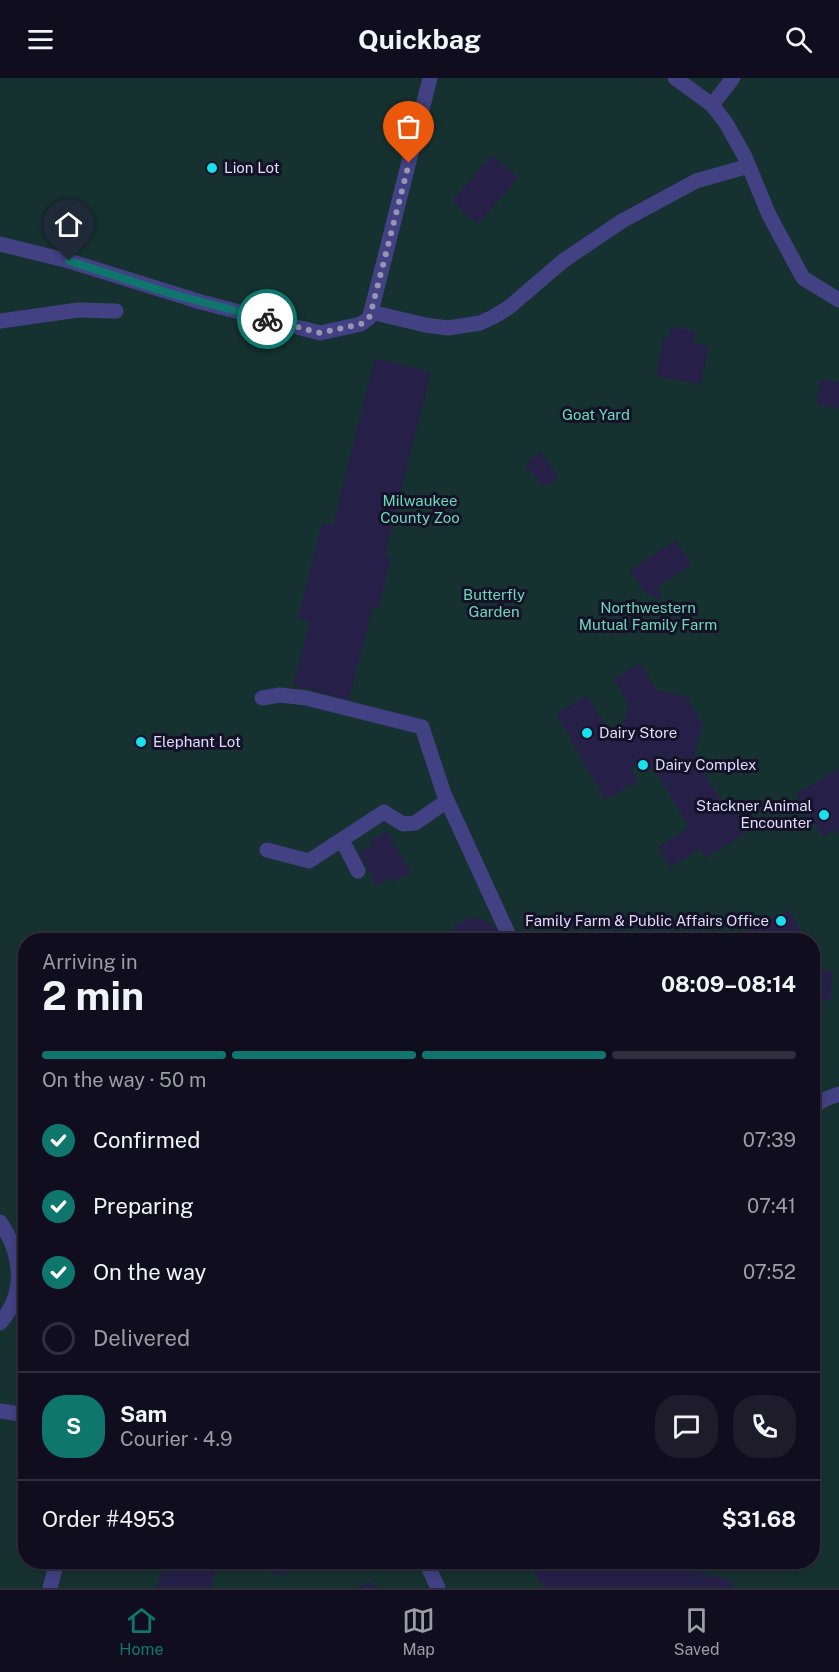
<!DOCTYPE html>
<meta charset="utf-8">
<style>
body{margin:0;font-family:"Public Sans",sans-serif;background:#1e1c2b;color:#f1f3f6;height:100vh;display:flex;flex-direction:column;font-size:22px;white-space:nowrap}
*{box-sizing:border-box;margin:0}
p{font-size:20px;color:#9c9ca4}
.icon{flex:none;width:33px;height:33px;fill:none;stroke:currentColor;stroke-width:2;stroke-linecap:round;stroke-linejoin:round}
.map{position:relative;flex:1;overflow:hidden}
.sheet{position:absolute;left:18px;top:855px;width:802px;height:636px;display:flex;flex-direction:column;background:#100e1e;border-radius:24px;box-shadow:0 3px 9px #0003,0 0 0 2px #302e3c}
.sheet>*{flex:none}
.pin{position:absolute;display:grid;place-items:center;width:51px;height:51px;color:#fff;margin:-62px -26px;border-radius:50% 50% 50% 0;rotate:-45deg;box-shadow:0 0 6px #0007}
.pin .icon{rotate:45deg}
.courier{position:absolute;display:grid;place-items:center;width:60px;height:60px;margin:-30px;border:4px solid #0f766e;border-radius:50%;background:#fff;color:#222;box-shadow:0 2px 8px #0007}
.headline em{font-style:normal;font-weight:700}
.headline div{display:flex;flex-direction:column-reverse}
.headline{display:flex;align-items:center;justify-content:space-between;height:102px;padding:0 24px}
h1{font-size:39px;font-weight:700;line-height:45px}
.bar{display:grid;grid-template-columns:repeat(4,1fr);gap:9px 6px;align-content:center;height:72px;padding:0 24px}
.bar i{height:8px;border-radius:4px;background:#302e3c}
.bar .active{background:#0f766e}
.bar p{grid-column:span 4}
.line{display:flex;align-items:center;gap:15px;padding:0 24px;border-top:2px solid #302e3c}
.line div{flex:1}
.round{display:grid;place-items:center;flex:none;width:63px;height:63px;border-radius:24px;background:#1e1c2b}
ol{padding:0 24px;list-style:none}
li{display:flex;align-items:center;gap:18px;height:66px}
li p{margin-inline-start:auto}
li .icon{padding:6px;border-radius:50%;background:#0f766e;color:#fff;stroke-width:4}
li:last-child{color:#9c9ca4}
li i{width:33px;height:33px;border:3px solid #302e3c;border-radius:50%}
header{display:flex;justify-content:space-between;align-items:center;height:78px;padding:0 24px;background:#100e1e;font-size:27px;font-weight:700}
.tabs{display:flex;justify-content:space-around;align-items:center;height:84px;border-top:2px solid #302e3c;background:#100e1e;font-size:16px;color:#9c9ca4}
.tabs a{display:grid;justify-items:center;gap:3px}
.tabs .active{color:#0f766e}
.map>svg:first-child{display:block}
.green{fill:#163230;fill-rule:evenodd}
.building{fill:#262048}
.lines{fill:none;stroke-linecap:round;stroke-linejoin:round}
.lane{stroke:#414183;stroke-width:15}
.street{stroke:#414183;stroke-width:15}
.done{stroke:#9895b2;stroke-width:6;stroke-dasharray:0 10.8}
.route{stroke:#0f766e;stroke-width:8}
.poi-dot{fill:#18e0ed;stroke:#151228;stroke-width:2}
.labels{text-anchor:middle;stroke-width:6;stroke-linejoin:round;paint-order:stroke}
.poi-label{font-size:15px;fill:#dfdcfc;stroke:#151228;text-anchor:start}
.park-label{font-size:15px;fill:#6dd8b9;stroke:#151228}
</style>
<header><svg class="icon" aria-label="menu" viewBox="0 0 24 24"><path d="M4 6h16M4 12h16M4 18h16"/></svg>Quickbag<svg class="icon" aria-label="search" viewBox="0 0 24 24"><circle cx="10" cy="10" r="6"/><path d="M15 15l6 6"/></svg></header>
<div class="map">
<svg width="839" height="1510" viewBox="0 0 839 1510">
<rect width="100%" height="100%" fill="#151228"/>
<!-- green -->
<path class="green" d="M0,0H839V1510H0ZM26,862H813V1484H26Z"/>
<!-- building -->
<path class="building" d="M492,77L518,100L478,146L452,123Z
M671,248L695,253L693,265L709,268L701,306L656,298L664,259L669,260Z
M375,280L431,294L385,477L391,478L379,530L373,529L349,622L293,607L310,544L298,541L322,445L333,447Z
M820,301L839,304V330L817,327Z
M540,374L559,399L543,410L525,386Z
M675,462L691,486L656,511L660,513L663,517L659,521H655L652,519V514L647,518L630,493Z
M640,585L656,612L687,619L703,647L694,677L724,727L735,721L746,740L737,745L743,757L705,780L700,771L670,789L658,769L689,749L654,691L635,687L631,690L638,703L605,722L556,636L587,617L615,664L620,660L628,628L629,627L614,601Z
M839,690V757L836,751L823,759L796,716Z
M387,753L411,794L393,804L391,800L377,808L359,774L373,766L370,762Z
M789,832L805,862H742L747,853Z
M478,840L489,844L497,851L502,862H448L450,856L456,847L466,841Z
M813,884L815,885L819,892H832L831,922L813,921Z
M813,926L822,927L820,976H813Z
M164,1484H218L211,1510H157Z
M234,1484H289L285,1498Z
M547,1484H705L702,1495L733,1503L732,1510H544L533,1492Z
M369,1504L378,1510H357Z"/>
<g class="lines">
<!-- lane -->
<path class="lane" d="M0,166L69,183L201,224L320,255L361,246L369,240L371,234L430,0
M0,243L78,232L116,233
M0,1144C22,1176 27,1214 0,1245
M0,1333L26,1337
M50,1510L57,1484"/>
<!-- street -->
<path class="street" d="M675,0L712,27L726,45L745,79L769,137L803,200L839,222
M712,27L733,0
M371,234L425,247L448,250L480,245L493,239L508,230L563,183L622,143L696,103L749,88
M262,620L280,617L306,620L422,649L444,716L511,862
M342,762L358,793
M267,772L309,783L384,734L403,746L415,745L447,723
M813,1029L825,1021L839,1016
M426,1484L438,1510"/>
</g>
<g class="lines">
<!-- done -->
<path class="done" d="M267,241L320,255L361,246L369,240L371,234L409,85"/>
<!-- route -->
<path class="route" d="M69,183L172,216L267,241"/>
</g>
<!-- markers -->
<g class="poi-dot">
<circle cx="212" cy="90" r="6"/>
<circle cx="587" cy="655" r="6"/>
<circle cx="141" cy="664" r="6"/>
<circle cx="643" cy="687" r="6"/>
<circle cx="824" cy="737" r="6"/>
<circle cx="781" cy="843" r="6"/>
</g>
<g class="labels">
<!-- poi labels -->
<g class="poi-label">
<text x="224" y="95">Lion Lot</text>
<text x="599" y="660">Dairy Store</text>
<text x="153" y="669">Elephant Lot</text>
<text x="655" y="692">Dairy Complex</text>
<text x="812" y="733" text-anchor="end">Stackner Animal<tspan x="812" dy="17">Encounter</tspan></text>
<text x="769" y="848" text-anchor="end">Family Farm &amp; Public Affairs Office</text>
</g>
<!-- park labels -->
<g class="park-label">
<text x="596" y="342">Goat Yard</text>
<text x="420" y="428">Milwaukee<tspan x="420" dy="17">County Zoo</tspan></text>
<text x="494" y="522">Butterfly<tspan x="494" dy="17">Garden</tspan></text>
<text x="648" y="535">Northwestern<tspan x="648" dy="17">Mutual Family Farm</tspan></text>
</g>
</g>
</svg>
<div class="pin" style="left:409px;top:85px;background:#ea580c"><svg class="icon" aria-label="bag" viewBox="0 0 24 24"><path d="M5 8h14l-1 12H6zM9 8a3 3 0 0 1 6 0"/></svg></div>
<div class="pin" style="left:69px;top:183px;background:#1f2937"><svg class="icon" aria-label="home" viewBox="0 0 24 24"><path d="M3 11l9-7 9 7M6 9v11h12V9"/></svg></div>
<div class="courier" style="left:267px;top:241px"><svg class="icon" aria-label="bike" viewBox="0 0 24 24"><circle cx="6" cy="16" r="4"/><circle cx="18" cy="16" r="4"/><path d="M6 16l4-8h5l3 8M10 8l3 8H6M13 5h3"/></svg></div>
<section class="sheet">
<div class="headline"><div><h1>2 min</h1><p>Arriving in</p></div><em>08:09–08:14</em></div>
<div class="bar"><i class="active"></i><i class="active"></i><i class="active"></i><i></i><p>On the way · 50 m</p></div>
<ol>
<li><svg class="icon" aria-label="check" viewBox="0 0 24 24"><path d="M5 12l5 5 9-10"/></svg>Confirmed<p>07:39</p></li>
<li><svg class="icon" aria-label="check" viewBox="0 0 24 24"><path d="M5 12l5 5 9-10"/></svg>Preparing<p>07:41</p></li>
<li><svg class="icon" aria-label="check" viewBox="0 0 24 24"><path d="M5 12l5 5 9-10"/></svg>On the way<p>07:52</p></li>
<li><i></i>Delivered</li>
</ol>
<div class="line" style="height:108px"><b class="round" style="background:#0f766e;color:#fff">S</b><div><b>Sam</b><p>Courier · 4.9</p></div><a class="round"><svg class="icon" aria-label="chat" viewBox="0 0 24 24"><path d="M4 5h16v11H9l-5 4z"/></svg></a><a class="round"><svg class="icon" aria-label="phone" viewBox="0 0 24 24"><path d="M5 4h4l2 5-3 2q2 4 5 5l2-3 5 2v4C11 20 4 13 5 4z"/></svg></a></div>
<div class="line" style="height:78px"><div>Order #4953</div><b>$31.68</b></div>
</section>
</div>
<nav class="tabs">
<a class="active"><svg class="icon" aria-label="home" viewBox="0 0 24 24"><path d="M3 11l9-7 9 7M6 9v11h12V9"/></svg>Home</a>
<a><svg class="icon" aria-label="map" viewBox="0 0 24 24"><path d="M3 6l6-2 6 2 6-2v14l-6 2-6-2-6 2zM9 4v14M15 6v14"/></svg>Map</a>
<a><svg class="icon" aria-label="saved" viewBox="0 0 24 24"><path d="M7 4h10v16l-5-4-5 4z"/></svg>Saved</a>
</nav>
